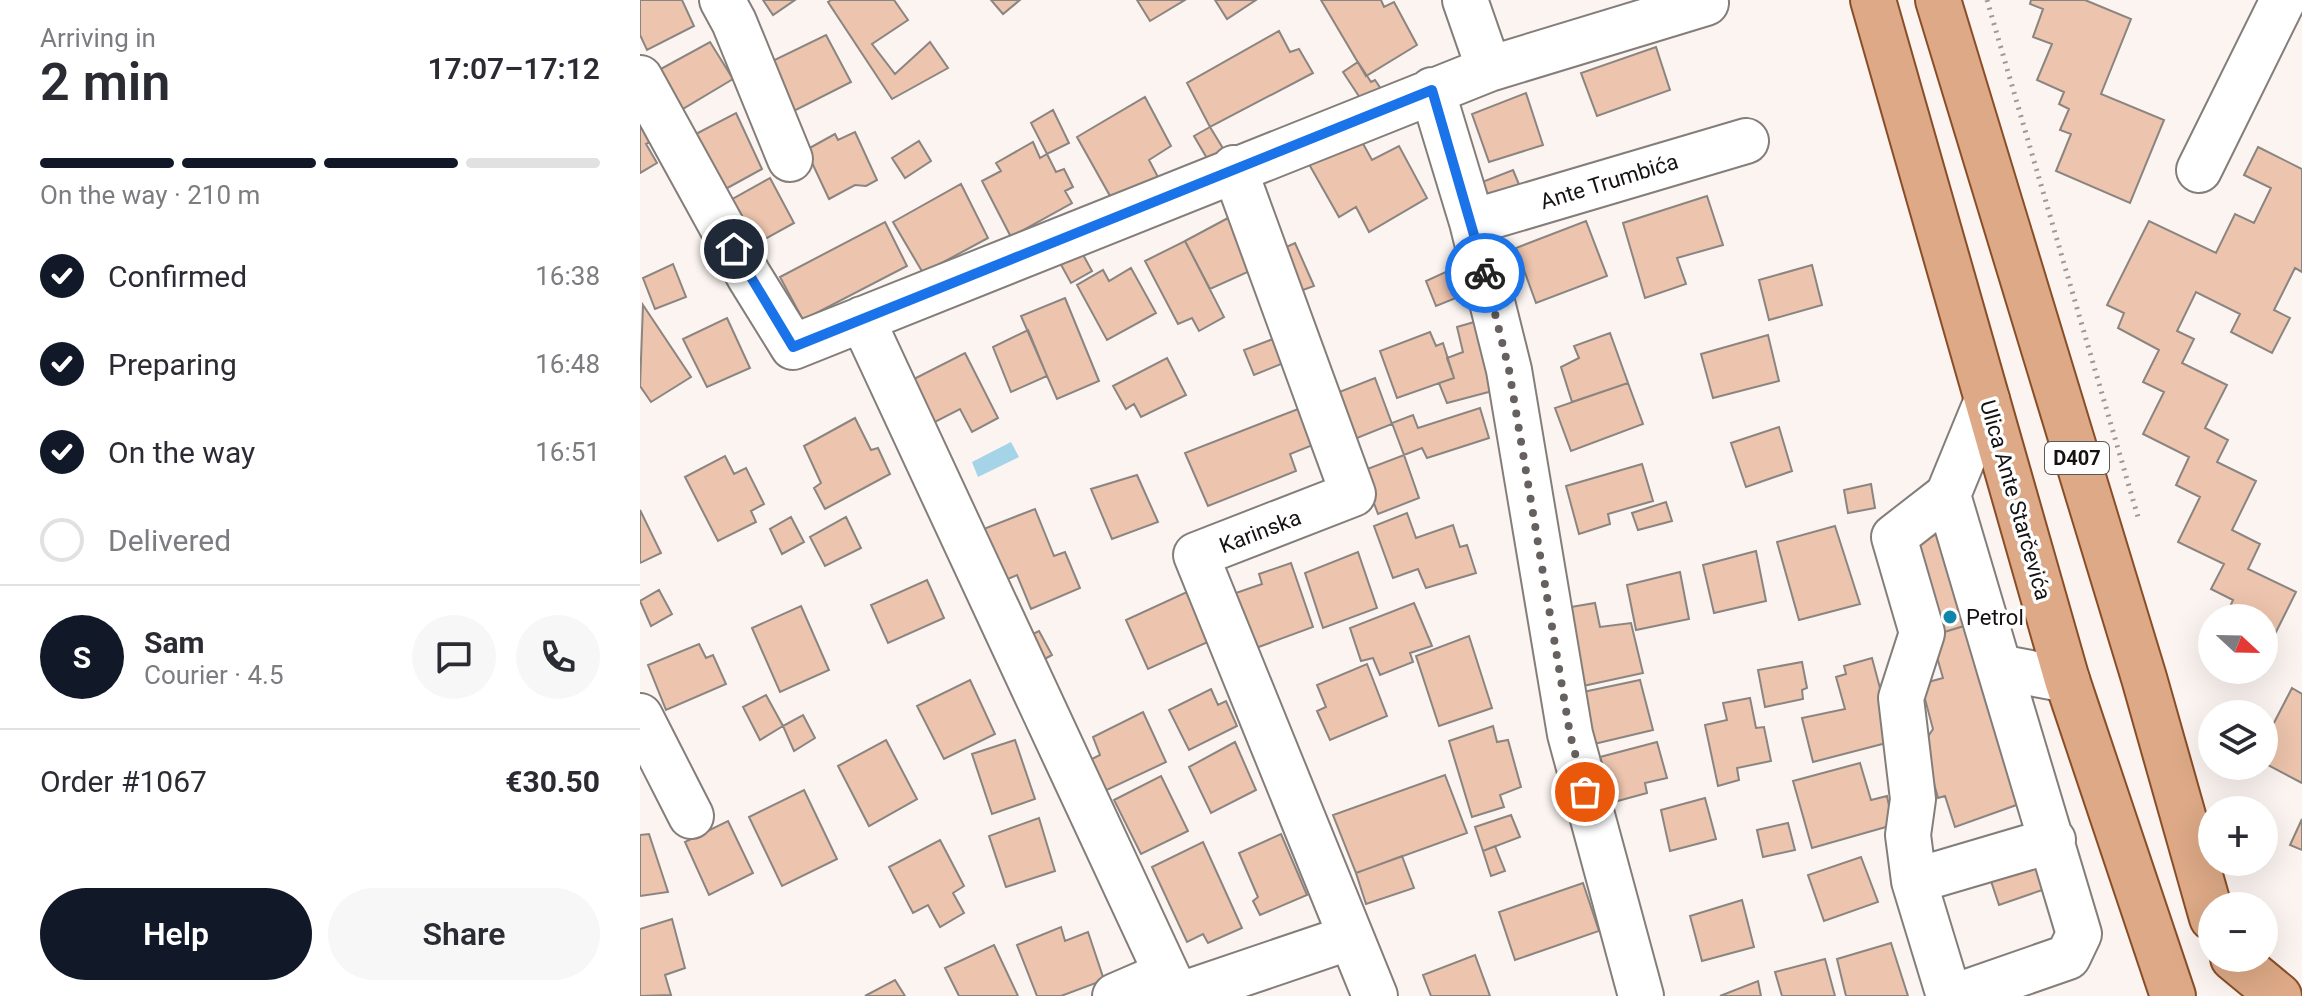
<!DOCTYPE html>
<meta charset="utf-8">
<style>
body{margin:0;font-family:Roboto,sans-serif;background:#f7f7f7;color:#2b2b33;height:100vh;display:flex;flex-direction:column;font-size:30px;white-space:nowrap}
*{box-sizing:border-box;margin:0}
p{font-size:26px;color:#7c7c81}
.icon{flex:none;width:44px;height:44px;fill:none;stroke:currentColor;stroke-width:2;stroke-linecap:round;stroke-linejoin:round}
.map{position:relative;flex:1;overflow:hidden}
.drawer{display:flex;flex-direction:column;background:#fff;width:640px}
.drawer>*{flex:none}
.needle{width:52px;rotate:112deg}
.fabs{position:absolute;left:1558px;top:604px;display:grid;gap:16px}
.fabs a{display:grid;place-items:center;width:80px;height:80px;border-radius:50%;background:#fff;box-shadow:0 8px 32px #0002;font-size:40px}
.pin{position:absolute;display:grid;place-items:center;width:68px;height:68px;color:#fff;margin:-34px;border:4px solid #fff;border-radius:50%;box-shadow:0 2px 8px #0007}
.courier{position:absolute;display:grid;place-items:center;width:80px;height:80px;margin:-40px;border:6px solid #1a73e8;border-radius:50%;background:#fff;color:#222;box-shadow:0 2px 10px #0007}
.summary em{font-style:normal;font-weight:600}
.summary div{display:flex;flex-direction:column-reverse}
.summary{display:flex;align-items:center;justify-content:space-between;height:136px;padding:0 40px}
h1{font-size:52px;font-weight:600;line-height:60px}
.bar{display:grid;grid-template-columns:repeat(4,1fr);gap:12px 8px;align-content:center;height:96px;padding:0 40px}
.bar i{height:10px;border-radius:6px;background:#e1e1e2}
.bar .on{background:#111827}
.bar p{grid-column:span 4}
.line{display:flex;align-items:center;gap:20px;padding:0 40px;border-top:2px solid #e1e1e2}
.line div{flex:1}
.round{display:grid;place-items:center;flex:none;width:84px;height:84px;border-radius:42px;background:#f7f7f7}
ol{padding:0 40px;list-style:none}
li{display:flex;align-items:center;gap:24px;height:88px}
li p{margin-inline-start:auto}
li .icon{padding:8px;border-radius:50%;background:#111827;color:#fff;stroke-width:4}
li:last-child{color:#7c7c81}
li i{width:44px;height:44px;border:4px solid #e1e1e2;border-radius:50%}
.action{display:flex;gap:16px;margin-top:auto;padding:16px 40px}
.action a{flex:1;height:92px;border-radius:48px;background:#111827;color:#fff;font-size:32px;font-weight:600;line-height:92px;text-align:center}
.action a+a{background:#f7f7f7;color:#2b2b33}
main{display:flex;flex:1;min-height:0}
.map>svg:first-child{display:block}
.water{fill:#a5d3e7}
.building{fill:#edc4ad;stroke:#8b8581;stroke-width:2}
.lines{fill:none;stroke-linecap:round;stroke-linejoin:round}
.minor-casing{stroke:#847e7a;stroke-width:48}
.major-casing{stroke:#894e28;stroke-width:48}
.path{stroke:#9d9895;stroke-width:5;stroke-dasharray:2 6;stroke-linecap:butt}
.minor{stroke:#fff;stroke-width:44}
.major{stroke:#dda986;stroke-width:44}
.done{stroke:#66615f;stroke-width:8;stroke-dasharray:0 14.4}
.route{stroke:#1a73e8;stroke-width:10}
.poi-dot{fill:#1186ab;stroke:#fff;stroke-width:3}
.labels{text-anchor:middle;stroke-width:7;stroke-linejoin:round;paint-order:stroke}
.shield{fill:#fff;stroke:#5b5958;stroke-width:2}
.shield-label{font-size:20px;font-weight:bold;fill:#151211}
.street-label{font-size:22px;fill:#151211;stroke:#fff}
.poi-label{font-size:22px;fill:#151211;stroke:#fff;text-anchor:start}
</style>
<main>
<section class="drawer">
<div class="summary"><div><h1>2 min</h1><p>Arriving in</p></div><em>17:07–17:12</em></div>
<div class="bar"><i class="on"></i><i class="on"></i><i class="on"></i><i></i><p>On the way · 210 m</p></div>
<ol>
<li><svg class="icon" aria-label="check" viewBox="0 0 24 24"><path d="M5 12l5 5 9-10"/></svg>Confirmed<p>16:38</p></li>
<li><svg class="icon" aria-label="check" viewBox="0 0 24 24"><path d="M5 12l5 5 9-10"/></svg>Preparing<p>16:48</p></li>
<li><svg class="icon" aria-label="check" viewBox="0 0 24 24"><path d="M5 12l5 5 9-10"/></svg>On the way<p>16:51</p></li>
<li><i></i>Delivered</li>
</ol>
<div class="line" style="height:144px"><b class="round" style="background:#111827;color:#fff">S</b><div><b>Sam</b><p>Courier · 4.5</p></div><a class="round"><svg class="icon" aria-label="chat" viewBox="0 0 24 24"><path d="M4 5h16v11H9l-5 4z"/></svg></a><a class="round"><svg class="icon" aria-label="phone" viewBox="0 0 24 24"><path d="M5 4h4l2 5-3 2q2 4 5 5l2-3 5 2v4C11 20 4 13 5 4z"/></svg></a></div>
<div class="line" style="height:104px"><div>Order #1067</div><b>€30.50</b></div>
<div class="action"><a>Help</a><a>Share</a></div>
</section>
<div class="map">
<svg width="1662" height="996" viewBox="0 0 1662 996">
<rect width="100%" height="100%" fill="#fbf4f0"/>
<!-- water -->
<path class="water" d="M371,442L379,457L338,477L332,462Z"/>
<!-- building -->
<path class="building" d="M0,0H42L54,26L7,50L0,35Z
M123,0H155L133,15Z
M191,0H254L268,20L232,44L255,74L290,42L308,68L252,99L188,2Z
M351,0H380L363,14Z
M497,0H545L510,21Z
M575,0H616L587,19Z
M681,0H741L744,7L754,2L777,45L726,76Z
M1391,0H1445L1491,19L1461,94L1524,120L1490,203L1416,171L1431,134L1420,130L1429,109L1419,104L1424,92L1397,80L1412,44L1393,37L1403,9L1390,4Z
M639,31L650,52L659,49L673,73L570,127L547,83Z
M186,35L211,82L144,116L120,67Z
M70,42L93,79L41,110L19,70Z
M1016,47L1030,90L957,116L941,73Z
M718,62L731,82L735,80L745,95L726,107L703,72Z
M886,93L903,145L849,162L832,114Z
M505,97L531,146L509,160L518,177L474,203L437,137Z
M413,110L429,143L407,154L391,123Z
M96,113L122,169L80,192L52,136Z
M0,116L14,140L6,144L17,163L0,173Z
M570,127L584,150L568,160L554,136Z
M716,131L732,160L759,146L787,198L729,232L716,207L699,217L666,159Z
M215,132L237,180L226,186L215,185L189,199L166,150L195,134L198,140Z
M279,141L291,161L265,178L252,158Z
M393,142L400,158L407,154L416,172L424,169L433,187L425,191L432,203L371,237L342,181L361,171L356,163Z
M1618,147L1662,169V272L1655,268L1634,310L1650,318L1632,353L1591,332L1600,314L1556,292L1537,331L1554,339L1542,363L1587,385L1565,428L1588,440L1577,462L1616,481L1592,530L1620,544L1608,569L1656,592L1624,656V618H1585L1593,600L1571,589L1584,564L1538,542L1560,497L1536,485L1549,457L1503,434L1524,392L1503,382L1519,350L1478,328L1484,313L1467,305L1509,221L1576,253L1595,214L1614,223L1631,188L1604,175Z
M873,170L883,194L845,208L837,184Z
M130,178L154,223L112,246L89,201Z
M321,184L348,238L283,273L253,222Z
M1067,196L1083,245L1037,258L1046,284L1005,298L983,223Z
M588,218L597,237L621,266L570,289L545,241Z
M946,221L967,276L896,303L876,248Z
M245,222L267,266L163,320L140,277Z
M545,241L584,317L559,331L552,318L538,324L505,261Z
M655,243L674,286L652,294L635,252Z
M441,251L452,271L431,283L419,261Z
M33,264L46,297L15,309L3,278Z
M821,265L831,292L796,306L786,281Z
M1172,265L1182,305L1129,320L1119,280Z
M491,268L516,313L467,340L437,285L463,270L469,281Z
M425,298L459,381L417,399L381,316Z
M3,305L51,377L11,402L0,386Z
M87,318L110,368L67,387L43,339Z
M841,320L860,389L807,403L799,383L814,378L807,358L823,352L817,327Z
M388,330L407,376L371,392L353,347Z
M790,332L796,346L803,343L814,378L757,398L740,351Z
M970,333L988,383L932,402L921,367L939,358L934,346Z
M646,334L656,358L614,375L604,350Z
M1128,335L1139,381L1073,398L1061,354Z
M325,353L358,418L332,432L320,409L291,424L270,381Z
M527,358L546,395L501,417L494,404L486,409L473,386Z
M735,378L752,424L702,444L684,398Z
M988,383L1003,424L931,451L915,408Z
M671,404L683,441L650,454L656,471L568,506L545,453Z
M840,408L849,438L787,458L782,448L764,455L752,423L773,415L778,428Z
M215,418L231,450L238,448L250,474L185,509L174,488L181,483L164,446Z
M1139,427L1152,471L1106,487L1091,443Z
M764,455L779,498L738,514L722,471Z
M85,456L94,474L106,468L124,504L111,511L116,522L78,541L45,477Z
M1002,464L1013,501L968,514L970,524L939,534L926,486Z
M497,475L518,522L472,539L451,489Z
M1231,484L1235,508L1208,513L1204,490Z
M1026,502L1032,521L998,530L992,513Z
M395,509L414,556L425,552L440,588L391,609L377,575L361,582L341,530Z
M0,510L21,553L0,563Z
M767,513L776,538L813,525L820,547L827,545L836,573L786,588L778,569L753,578L734,526Z
M151,517L164,542L142,554L130,529Z
M206,517L221,548L185,566L170,537Z
M1330,524L1357,616L1291,636L1263,545Z
M1195,526L1220,604L1159,620L1137,542Z
M1116,551L1126,601L1074,613L1063,565Z
M718,552L737,608L683,628L665,573Z
M651,563L673,627L605,652L584,597L622,584L619,574Z
M1040,572L1049,619L996,630L987,585Z
M287,580L304,618L248,643L231,605Z
M19,590L32,614L11,626L0,601Z
M549,591L570,641L508,669L486,620Z
M774,603L792,646L770,653L773,662L740,675L733,658L721,661L710,628Z
M955,603L960,627L991,623L1003,673L943,686L925,608Z
M161,606L189,670L140,692L112,628Z
M1331,624L1382,803L1315,827L1305,796L1298,798L1283,744L1293,729L1281,684L1303,678L1291,636Z
M399,631L412,655L388,668L376,642Z
M829,636L852,708L799,726L776,656Z
M59,644L66,658L73,655L86,684L26,710L8,665Z
M1232,658L1254,741L1173,762L1162,718L1205,709L1196,677L1206,674L1204,666Z
M1162,662L1167,688L1162,690L1163,699L1125,707L1118,670Z
M727,664L747,716L690,740L677,711L686,707L677,685Z
M330,680L355,734L304,759L277,706Z
M1000,680L1013,730L954,744L943,692Z
M1652,688L1662,694V783L1624,763V742Z
M571,689L578,705L586,701L597,726L549,750L529,710Z
M126,695L143,726L120,740L103,707Z
M1110,698L1116,728L1124,727L1131,761L1097,768L1099,780L1078,786L1065,725L1087,720L1083,703Z
M503,712L526,762L454,796L440,765L460,755L453,737Z
M163,715L175,738L154,751L143,726Z
M853,726L857,742L868,740L881,787L860,795L864,807L832,817L809,741Z
M246,740L277,799L229,826L198,766Z
M375,740L395,799L352,814L332,754Z
M595,742L616,790L571,813L549,767Z
M1017,742L1027,778L1005,783L1007,793L974,802L960,757Z
M1220,763L1231,800L1247,796L1253,825L1172,848L1153,781Z
M805,775L827,833L716,873L693,815Z
M521,776L548,831L501,854L474,800Z
M164,790L197,859L142,886L109,817Z
M1065,798L1076,839L1030,851L1021,810Z
M871,815L880,837L843,851L835,827Z
M399,818L415,871L366,887L349,836Z
M1662,819V850L1650,845Z
M88,821L113,873L69,895L45,842Z
M1148,823L1155,850L1123,857L1117,830Z
M9,834L28,892L0,896V835Z
M641,834L667,895L620,915L613,901L618,897L599,853Z
M300,840L324,886L313,893L324,913L300,927L288,905L273,913L249,867Z
M563,842L602,928L568,943L563,934L547,942L512,867Z
M855,846L865,871L851,876L843,851Z
M762,856L774,888L726,904L716,873Z
M1221,857L1238,902L1184,921L1168,875Z
M1399,857L1408,888L1359,905L1349,875Z
M943,883L959,931L875,960L859,912Z
M1102,900L1114,947L1062,961L1050,916Z
M32,919L45,968L25,975L31,995L0,996V929Z
M421,927L425,941L448,932L464,980L421,996H397L377,945Z
M1251,943L1268,996H1206L1197,959Z
M354,945L378,996H319L305,968Z
M835,955L850,996H791L783,975Z
M1185,959L1195,996H1142L1135,972Z
M255,980L265,996H225Z
M1118,981L1121,996H1080Z"/>
<g class="lines">
<!-- minor casing -->
<g class="minor-casing">
<path id="minor" d="M82,0L94,22L150,159
M849,69L1066,3
M0,78L109,276L153,347L849,69L825,0
M792,90L832,222L869,370L930,734L1001,996
M594,168L713,494L556,555L735,996
M1559,170L1643,0
M832,222L1106,141
M222,319L537,996L711,937
M1347,400L1308,495L1359,667L1427,680
M0,716L51,816
M1274,881L1268,835L1273,799L1261,698L1282,633L1254,537L1308,495
M475,996L526,974
M1309,996L1274,881L1413,840
M1316,996L1428,957L1439,934L1359,667"/>
</g>
<!-- major casing -->
<g class="major-casing">
<path id="major" d="M1233,0L1427,680L1533,996
M1298,0L1504,678L1572,918
M1593,958L1639,996"/>
</g>
<!-- path -->
<path class="path" d="M1347,0L1498,517"/>
<!-- minor -->
<use href="#minor" class="minor"/>
<!-- major -->
<use href="#major" class="major"/>
</g>
<g class="lines">
<!-- done -->
<path class="done" d="M845,273L869,370L930,734L945,792"/>
<!-- route -->
<path class="route" d="M94,249L153,347L792,90L845,273"/>
</g>
<!-- markers -->
<circle class="poi-dot" cx="1310" cy="617" r="8"/>
<g class="labels">
<!-- shield labels -->
<rect class="shield" x="1405" y="442" width="64" height="32" rx="6"/>
<g class="shield-label">
<text x="1437" y="465">D407</text>
</g>
<!-- street labels -->
<g class="street-label">
<text transform="translate(969 181) rotate(-17)" y="8">Ante Trumbića</text>
<text transform="translate(1376 500) rotate(74)" y="8">Ulica Ante Starčevića</text>
<text transform="translate(620 531) rotate(-21)" y="8">Karinska</text>
</g>
<!-- poi labels -->
<g class="poi-label">
<text x="1326" y="625">Petrol</text>
</g>
</g>
</svg>
<div class="fabs">
<a><svg class="needle" viewBox="-14 -14 28 28"><path d="M0-13l5 13h-10z" fill="#e53935"/><path d="M0 13l5-13h-10z" fill="#7c7c81"/></svg></a>
<a><svg class="icon" aria-label="layers" viewBox="0 0 24 24"><path d="M12 4l9 5-9 5-9-5zM3 14l9 5 9-5"/></svg></a>
<a>+</a>
<a>−</a>
</div>
<div class="pin" style="left:945px;top:792px;background:#ea580c"><svg class="icon" aria-label="bag" viewBox="0 0 24 24"><path d="M5 8h14l-1 12H6zM9 8a3 3 0 0 1 6 0"/></svg></div>
<div class="pin" style="left:94px;top:249px;background:#1f2937"><svg class="icon" aria-label="home" viewBox="0 0 24 24"><path d="M3 11l9-7 9 7M6 9v11h12V9"/></svg></div>
<div class="courier" style="left:845px;top:273px"><svg class="icon" aria-label="bike" viewBox="0 0 24 24"><circle cx="6" cy="16" r="4"/><circle cx="18" cy="16" r="4"/><path d="M6 16l4-8h5l3 8M10 8l3 8H6M13 5h3"/></svg></div>
</div>
</main>
